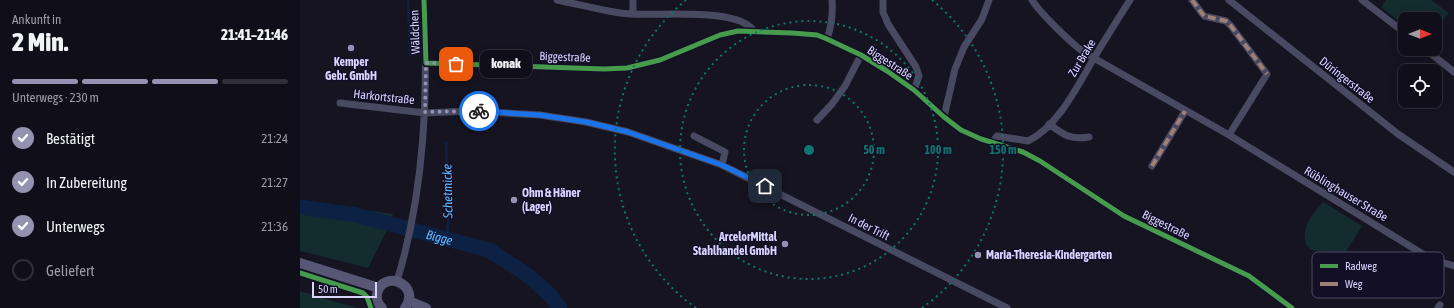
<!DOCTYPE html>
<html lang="de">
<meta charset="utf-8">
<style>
body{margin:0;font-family:"Asap Condensed",sans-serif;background:#1e1d26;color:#f1f3f6;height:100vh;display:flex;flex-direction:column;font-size:15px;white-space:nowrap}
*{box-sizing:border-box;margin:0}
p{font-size:13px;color:#9c9ca2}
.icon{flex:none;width:22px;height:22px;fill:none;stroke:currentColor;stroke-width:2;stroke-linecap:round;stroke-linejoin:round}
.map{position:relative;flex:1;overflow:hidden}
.sheet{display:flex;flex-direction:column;background:#100f19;width:300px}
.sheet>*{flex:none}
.needle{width:26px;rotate:90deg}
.fabs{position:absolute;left:1098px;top:12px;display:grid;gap:8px}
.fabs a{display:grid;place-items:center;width:44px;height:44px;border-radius:8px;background:#100f19;box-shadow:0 2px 10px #0003,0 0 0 1px #302f38;font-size:20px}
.scale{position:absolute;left:12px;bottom:10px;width:65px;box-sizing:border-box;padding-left:4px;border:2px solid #d9d4ff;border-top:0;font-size:11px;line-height:14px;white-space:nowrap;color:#d9d4ff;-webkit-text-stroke:3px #130f26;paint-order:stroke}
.pin{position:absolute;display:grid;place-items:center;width:34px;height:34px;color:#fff;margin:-17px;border-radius:8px;box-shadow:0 2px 6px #0006}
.courier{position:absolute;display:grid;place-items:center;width:40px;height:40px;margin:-20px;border:3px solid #1a73e8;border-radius:50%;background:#fff;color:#222;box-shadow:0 1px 5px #0007}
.bubble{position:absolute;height:28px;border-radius:8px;background:#100f19;box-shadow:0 2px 10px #0003,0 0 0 1px #302f38;font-size:13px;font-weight:800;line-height:28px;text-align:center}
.head em{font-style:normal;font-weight:800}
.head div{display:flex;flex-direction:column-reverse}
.head{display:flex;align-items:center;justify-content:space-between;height:68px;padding:0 12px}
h1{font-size:26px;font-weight:800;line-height:30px}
.bar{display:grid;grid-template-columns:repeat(4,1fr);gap:6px 4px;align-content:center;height:48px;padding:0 12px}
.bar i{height:5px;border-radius:3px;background:#302f38}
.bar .active{background:#9591b1}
.bar p{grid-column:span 4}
ol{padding:0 12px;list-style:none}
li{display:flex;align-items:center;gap:12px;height:44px}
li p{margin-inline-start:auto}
li .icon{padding:4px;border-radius:50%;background:#9591b1;color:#fff;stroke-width:4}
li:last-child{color:#9c9ca2}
li i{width:22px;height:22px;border:2px solid #302f38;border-radius:50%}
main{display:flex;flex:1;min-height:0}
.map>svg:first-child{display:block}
.green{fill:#132c2d}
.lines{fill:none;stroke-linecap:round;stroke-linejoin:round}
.stream{stroke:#0d2144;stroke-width:2.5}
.river{stroke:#0d2144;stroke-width:15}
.street{stroke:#4a4962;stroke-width:7}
.secondary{stroke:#575674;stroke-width:10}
.quiet{stroke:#9e8076;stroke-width:4;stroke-dasharray:8 4;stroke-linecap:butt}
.cycleway-casing{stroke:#130f26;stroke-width:8}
.cycleway{stroke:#469c4c;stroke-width:5}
.done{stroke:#9591b1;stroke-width:4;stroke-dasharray:0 7.2}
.route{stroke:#1a73e8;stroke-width:5}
.ring{fill:none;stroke:#0f766e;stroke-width:2;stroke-dasharray:2 4}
.poi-dot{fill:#9591b1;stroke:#130f26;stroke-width:1.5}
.labels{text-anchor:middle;stroke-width:3;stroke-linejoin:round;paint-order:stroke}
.street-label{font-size:12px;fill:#d9d4ff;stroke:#130f26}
.poi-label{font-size:12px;font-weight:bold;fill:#d9d4ff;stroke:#130f26;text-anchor:start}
.water-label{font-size:13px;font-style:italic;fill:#62b6ff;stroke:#130f26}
.key{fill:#130f26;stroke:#4e4a67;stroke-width:1}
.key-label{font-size:11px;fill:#d9d4ff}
.centre{fill:#0f766e;stroke:#130f26;stroke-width:2}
.ring-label{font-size:12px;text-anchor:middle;font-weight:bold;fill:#0f766e;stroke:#130f26;stroke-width:3;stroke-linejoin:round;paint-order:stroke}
</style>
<main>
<section class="sheet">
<div class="head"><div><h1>2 Min.</h1><p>Ankunft in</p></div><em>21:41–21:46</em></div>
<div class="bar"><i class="active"></i><i class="active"></i><i class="active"></i><i></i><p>Unterwegs · 230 m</p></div>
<ol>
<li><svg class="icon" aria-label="check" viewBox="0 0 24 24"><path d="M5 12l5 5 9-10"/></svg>Bestätigt<p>21:24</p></li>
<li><svg class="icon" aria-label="check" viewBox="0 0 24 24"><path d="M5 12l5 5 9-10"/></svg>In Zubereitung<p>21:27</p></li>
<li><svg class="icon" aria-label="check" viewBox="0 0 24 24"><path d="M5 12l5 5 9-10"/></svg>Unterwegs<p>21:36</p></li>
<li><i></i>Geliefert</li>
</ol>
</section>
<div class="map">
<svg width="1154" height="308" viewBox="0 0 1154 308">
<rect width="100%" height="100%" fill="#161421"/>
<!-- green -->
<path class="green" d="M1086,0H1131L1149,13L1135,30V19H1105V26L1081,7Z
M0,200L93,214L88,228L68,268L0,251Z
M1023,202L1062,226L1041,260C1037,258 1032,254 1027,252C1023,250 1017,252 1012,250C999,244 1006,222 1013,214C1016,209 1020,206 1023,202Z
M0,291L57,308H0Z"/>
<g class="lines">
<!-- stream -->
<path class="stream" d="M108,0L110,55
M146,143L149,210L147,239"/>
<!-- river -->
<path class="river" id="s1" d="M0,207L56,215L189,250L226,274L249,294L260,308"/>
<!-- street -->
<path class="street" d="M257,0C278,4 299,10 320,13C350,18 436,5 454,31
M583,0V12L588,24L616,67L619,76L614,90
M732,0C739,12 773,45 785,53L929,135L1126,256L1144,263L1154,266
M892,0L904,16L926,21L931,26L967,74L929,135
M929,0L1098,134L1154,172
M1062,0L1105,33
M333,14V0
M527,39C532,25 533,14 532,0
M1125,49L1154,72
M126,63L304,69L327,68L360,60L420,35L438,31L492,33L517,35L527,39L561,55L587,71L614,90L644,117L661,130L681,139L723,152L740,161L824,216L949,276L992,308
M40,103L125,113L171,111L240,115L286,122L328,132L422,165L707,308
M644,117L655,69L664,47L682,19L689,0
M517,120L532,104L545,86L561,55
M749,124C764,135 770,140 789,137
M394,136L425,152L422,165
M692,143L697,136L728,141C758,127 778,85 794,58C806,38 818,19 830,0
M852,166L885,111
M97,281C125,190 128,94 124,0
M1138,308L1140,305"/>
<!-- secondary -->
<path class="secondary" d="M0,263L79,288
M109,301L126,308
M82,308C78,304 76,299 77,294C83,268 122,285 105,308"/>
<!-- quiet -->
<path class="quiet" d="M892,0L904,16L926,21L931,26L967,74
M852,166L885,111"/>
<!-- cycleway casing -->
<g class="cycleway-casing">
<path id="cycleway" d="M124,0L126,63L304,69L327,68L360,60L420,35L438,31L492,33L517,35L527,39L561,55L587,71L614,90L644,117L661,130L681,139L723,152L740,161L824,216L949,276L992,308
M0,273L63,293L67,297L71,308"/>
</g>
<!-- cycleway -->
<use href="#cycleway" class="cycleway"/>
</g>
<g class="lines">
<!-- done -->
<path class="done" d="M156,64L126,63L125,112L179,111"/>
<!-- route -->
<path class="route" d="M179,111L240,115L286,122L328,132L422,165L465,186"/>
</g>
<!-- distance rings -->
<g class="ring">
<circle cx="509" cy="150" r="65"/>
<circle cx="509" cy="150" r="129"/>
<path d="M396 308A194 194 0 0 1 386 0M632 0A194 194 0 0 1 622 308"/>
</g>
<!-- markers -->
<g class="poi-dot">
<circle cx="51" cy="48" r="4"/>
<circle cx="214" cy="200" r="4"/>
<circle cx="485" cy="244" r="4"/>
<circle cx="678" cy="255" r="4"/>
</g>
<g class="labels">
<!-- street labels -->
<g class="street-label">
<text transform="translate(115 32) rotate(-92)" y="4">Wäldchen</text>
<text transform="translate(265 57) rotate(2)" y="4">Biggestraße</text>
<text transform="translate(782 58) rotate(-59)" y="4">Zur Brake</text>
<text transform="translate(590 63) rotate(33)" y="4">Biggestraße</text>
<text transform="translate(1047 80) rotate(38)" y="4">Düringerstraße</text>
<text transform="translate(84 97) rotate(6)" y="4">Harkortstraße</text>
<text transform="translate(1046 194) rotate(31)" y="4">Rüblinghauser Straße</text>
<text transform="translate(866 225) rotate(26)" y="4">Biggestraße</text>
<text transform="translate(569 227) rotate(27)" y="4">In der Trift</text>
</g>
<!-- poi labels -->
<g class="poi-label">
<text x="51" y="66" text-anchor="middle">Kemper<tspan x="51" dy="14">Gebr. GmbH</tspan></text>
<text x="222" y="197">Ohm &amp; Häner<tspan x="222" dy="14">(Lager)</tspan></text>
<text x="477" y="241" text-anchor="end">ArcelorMittal<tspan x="477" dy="14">Stahlhandel GmbH</tspan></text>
<text x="686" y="259">Maria-Theresia-Kindergarten</text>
</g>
<!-- water labels -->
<g class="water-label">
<text transform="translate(147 191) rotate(-91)" y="5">Schetmicke</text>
<text dy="5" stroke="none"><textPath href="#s1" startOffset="143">Bigge</textPath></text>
</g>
</g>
<!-- legend -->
<rect x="1012" y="252" width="132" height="46" rx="6" class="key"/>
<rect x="1020" y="264" width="18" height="4" fill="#469c4c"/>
<rect x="1020" y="282" width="18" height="4" fill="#9e8076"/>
<g class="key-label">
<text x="1045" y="270">Radweg</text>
<text x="1045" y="288">Weg</text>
</g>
<circle cx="509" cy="150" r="6" class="centre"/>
<g class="ring-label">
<text x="574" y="154">50 m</text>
<text x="638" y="154">100 m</text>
<text x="703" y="154">150 m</text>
</g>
</svg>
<div class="fabs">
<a><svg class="needle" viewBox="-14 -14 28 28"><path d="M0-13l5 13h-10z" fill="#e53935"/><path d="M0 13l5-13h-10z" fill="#9c9ca2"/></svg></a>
<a><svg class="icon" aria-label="locate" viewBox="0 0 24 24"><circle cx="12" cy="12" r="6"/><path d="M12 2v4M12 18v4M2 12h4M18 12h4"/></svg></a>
</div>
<div class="scale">50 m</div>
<div class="pin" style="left:156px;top:64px;background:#ea580c"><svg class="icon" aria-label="bag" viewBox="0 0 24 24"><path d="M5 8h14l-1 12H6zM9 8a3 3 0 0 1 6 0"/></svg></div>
<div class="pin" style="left:465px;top:186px;background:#1f2937"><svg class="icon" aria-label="home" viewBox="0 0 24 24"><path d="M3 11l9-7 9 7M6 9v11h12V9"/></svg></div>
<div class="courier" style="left:179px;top:111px"><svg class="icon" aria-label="bike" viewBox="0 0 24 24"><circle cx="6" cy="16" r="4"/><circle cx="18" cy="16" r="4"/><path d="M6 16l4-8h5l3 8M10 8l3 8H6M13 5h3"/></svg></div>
<div class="bubble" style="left:180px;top:50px;width:52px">konak</div>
</div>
</main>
